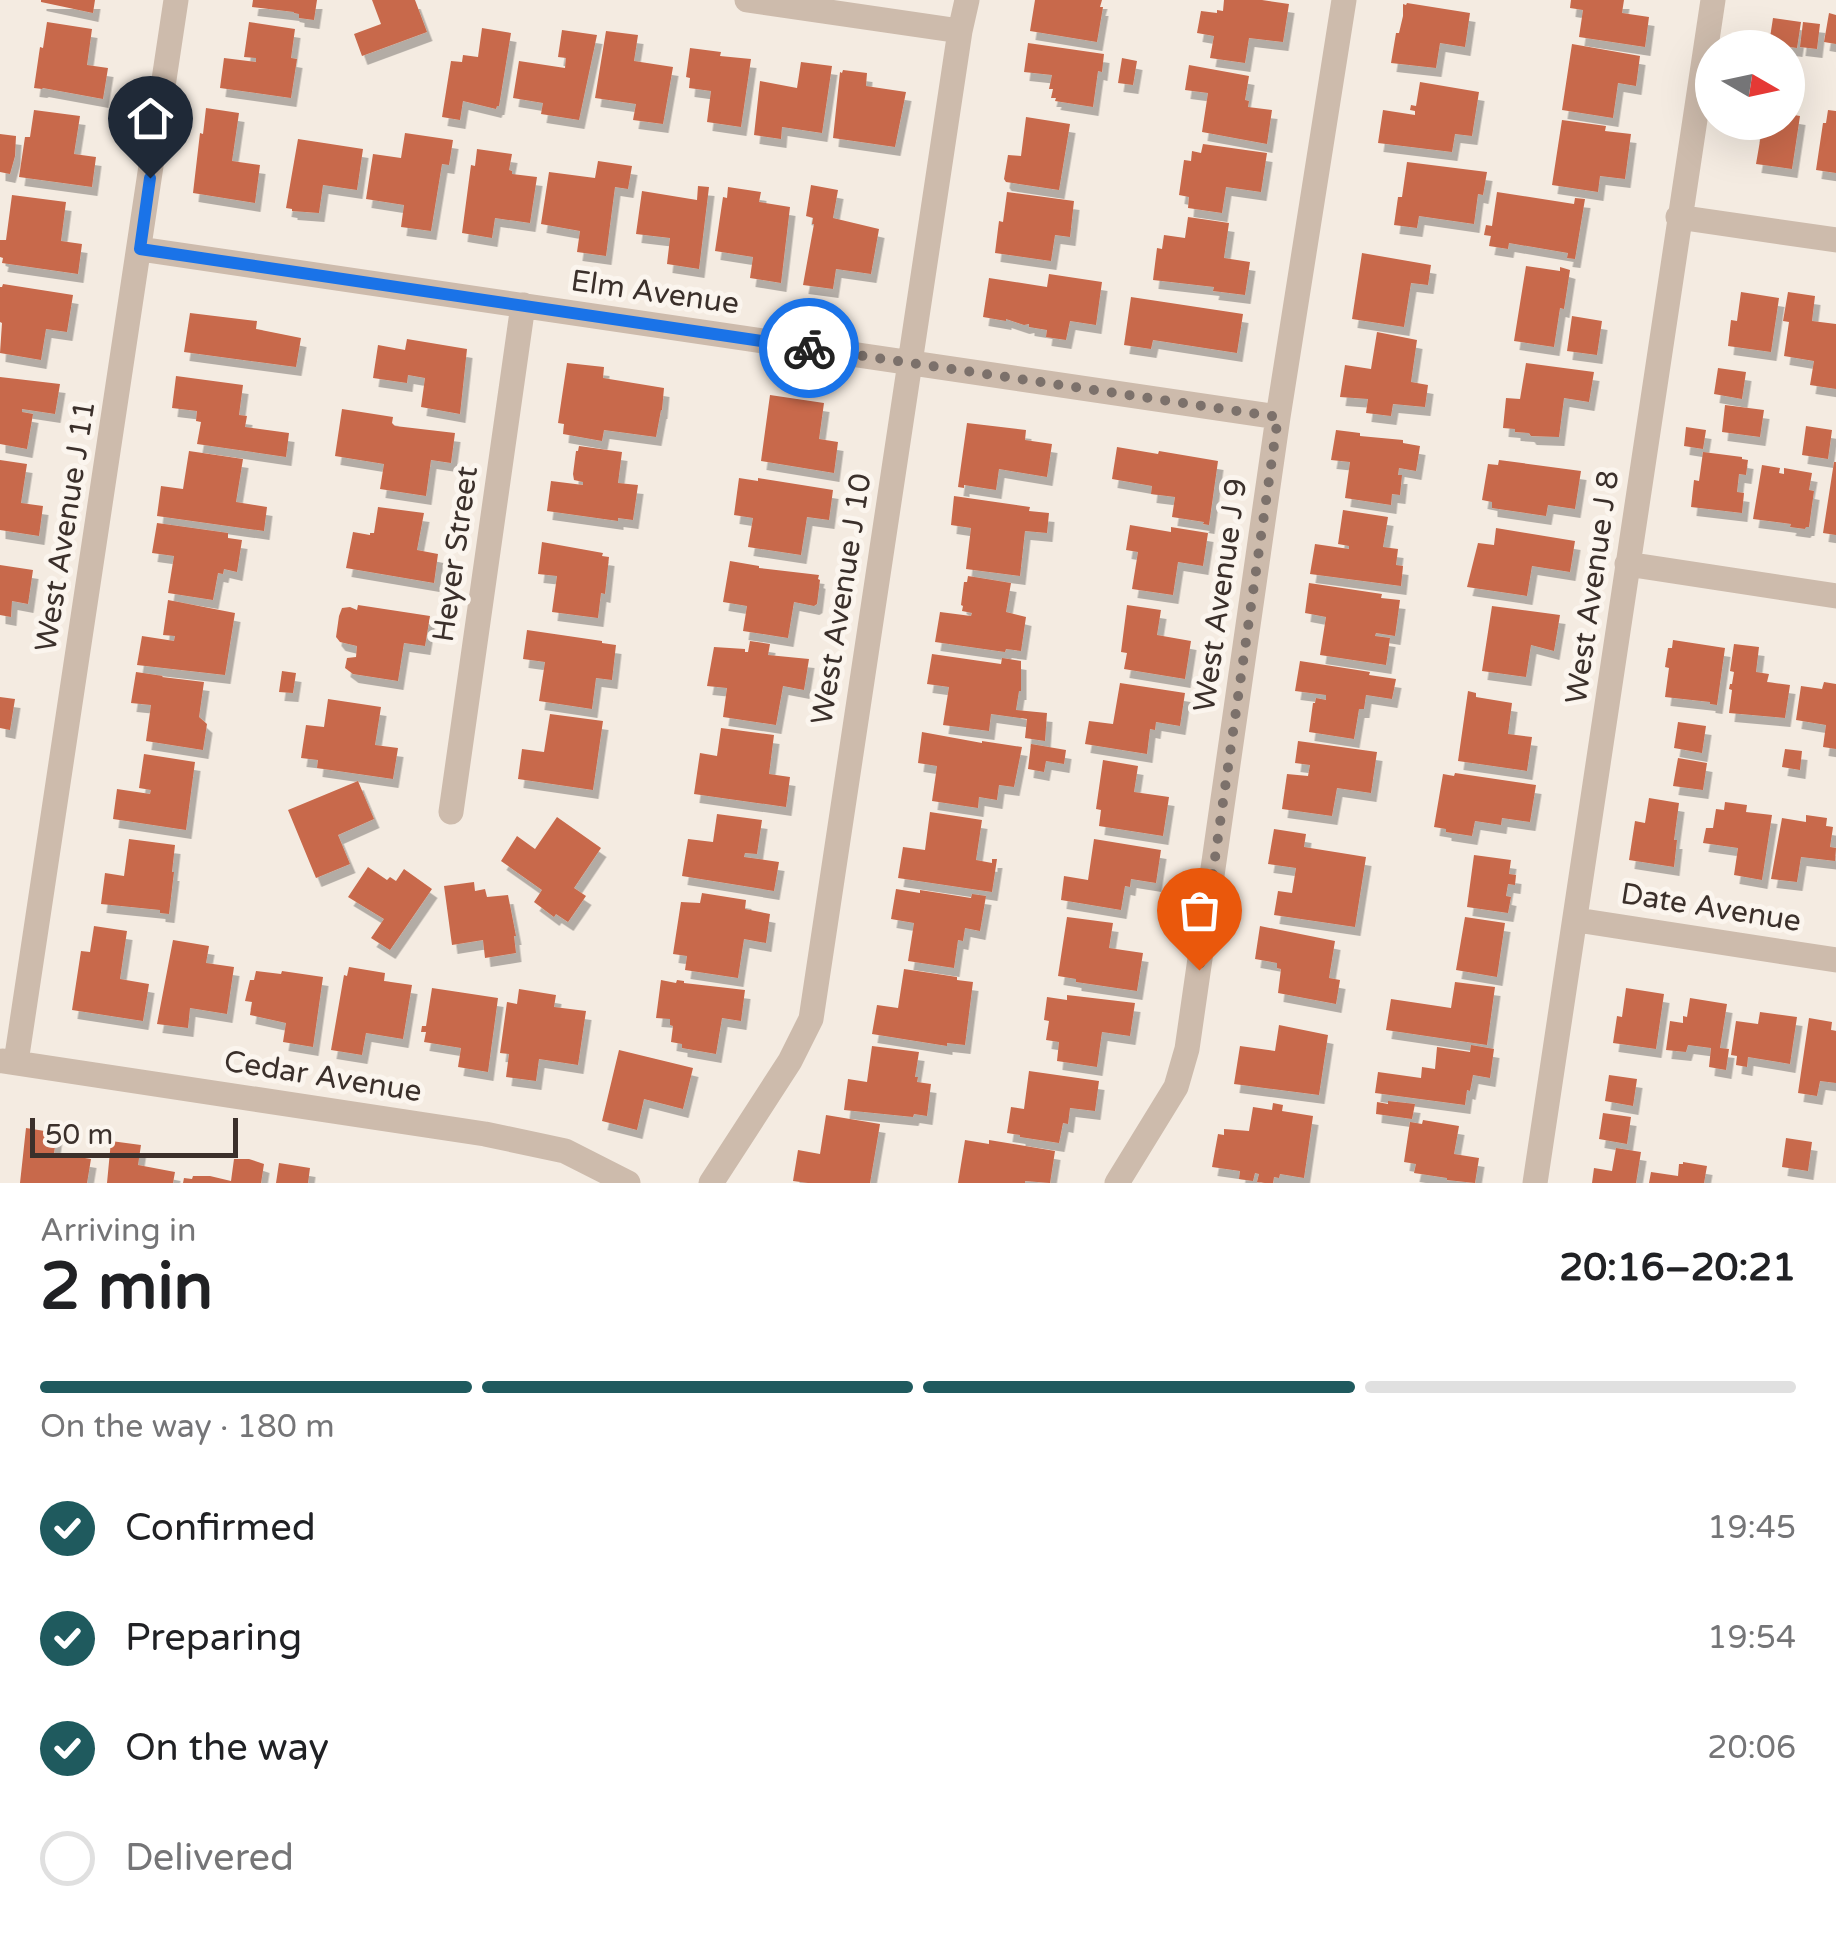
<!DOCTYPE html>
<meta charset="utf-8">
<style>
body{margin:0;font-family:"Varela Round",sans-serif;background:#f6f6f6;color:#202124;height:100vh;display:flex;flex-direction:column;font-size:38px;white-space:nowrap}
*{box-sizing:border-box;margin:0}
p{font-size:32px;color:#757577}
.icon{flex:none;width:55px;height:55px;fill:none;stroke:currentColor;stroke-width:2;stroke-linecap:round;stroke-linejoin:round}
.map{position:relative;height:1183px;overflow:hidden}
.drawer{display:flex;flex-direction:column;background:#fff;flex:1}
.drawer>*{flex:none}
.needle{width:65px;rotate:99deg}
.controls{position:absolute;left:1695px;top:30px;display:grid;gap:20px}
.controls a{display:grid;place-items:center;width:110px;height:110px;border-radius:50%;background:#fff;box-shadow:0 10px 40px #0002;font-size:50px}
.scale{position:absolute;left:30px;bottom:25px;width:208px;box-sizing:border-box;padding-left:10px;border:5px solid #3b302b;border-top:0;font-size:28px;line-height:35px;white-space:nowrap;color:#3b302b;-webkit-text-stroke:8px #fbf5ee;paint-order:stroke}
.pin{position:absolute;display:grid;place-items:center;width:85px;height:85px;color:#fff;margin:-102px -42px;border-radius:50% 50% 50% 0;rotate:-45deg;box-shadow:0 0 10px #0007}
.pin .icon{rotate:45deg}
.courier{position:absolute;display:grid;place-items:center;width:100px;height:100px;margin:-50px;border:8px solid #1a73e8;border-radius:50%;background:#fff;color:#222;box-shadow:0 2px 12px #0007}
.summary em{font-style:normal;font-weight:700}
.summary div{display:flex;flex-direction:column-reverse}
.summary{display:flex;align-items:center;justify-content:space-between;height:170px;padding:0 40px}
h1{font-size:65px;font-weight:700;line-height:75px}
.bar{display:grid;grid-template-columns:repeat(4,1fr);gap:15px 10px;align-content:center;height:120px;padding:0 40px}
.bar i{height:12px;border-radius:8px;background:#e0e0e0}
.bar .on{background:#1f5a5e}
.bar p{grid-column:span 4}
ol{padding:0 40px;list-style:none}
li{display:flex;align-items:center;gap:30px;height:110px}
li p{margin-inline-start:auto}
li .icon{padding:10px;border-radius:50%;background:#1f5a5e;color:#fff;stroke-width:4}
li:last-child{color:#757577}
li i{width:55px;height:55px;border:5px solid #e0e0e0;border-radius:50%}
.map>svg:first-child{display:block}
.building{fill:#c8694b;filter:url(#shadow)}
.lines{fill:none;stroke-linecap:round;stroke-linejoin:round}
.minor{stroke:#cdbbac;stroke-width:25}
.done{stroke:#7c716b;stroke-width:10;stroke-dasharray:0 18}
.route{stroke:#1a73e8;stroke-width:12}
.labels{text-anchor:middle;stroke-width:10;stroke-linejoin:round;paint-order:stroke}
.street-label{font-size:30px;fill:#3b302b;stroke:#fbf5ee}
</style>
<div class="map">
<svg width="1836" height="1183" viewBox="0 0 1836 1183">
<defs>
<filter id="shadow"><feDropShadow dx="5.5" dy="9" stdDeviation="0" flood-color="#0004"/></filter>
</defs>
<rect width="100%" height="100%" fill="#f4ebe1"/>
<!-- building -->
<path class="building" d="M41,0H95L93,13L41,2Z
M253,0H317L314,20L299,18V14L294,13V12L252,7Z
M372,0H415L427,32L362,56L354,34L381,24Z
M1035,0H1102L1100,7H1103L1097,42L1030,31Z
M1224,0H1262L1289,4L1283,42L1249,38L1245,63L1210,58L1214,36L1197,33L1201,11L1217,13V10L1223,11Z
M1571,0H1624L1622,13L1649,17L1645,47L1579,37L1583,10L1570,8Z
M1407,3L1470,13L1465,47L1440,43L1436,68L1391,63L1396,33H1399L1403,16V4L1406,5Z
M1829,13L1836,15V44L1824,42Z
M1773,18L1801,22L1797,48L1769,44Z
M47,22L92,29L87,65L108,68L103,99L43,88L42,89L34,88L40,47L43,48Z
M249,22L295,29L291,58L297,59L291,98L220,88L224,58L256,62V58L244,57Z
M1803,22L1820,24L1817,49L1800,47Z
M482,28L511,33L499,106H497L496,109L463,101L460,120L442,117L451,61L462,62L463,55L478,57Z
M562,30L597,35L579,120L541,114L543,103L513,98L519,61L565,68L566,58L558,57Z
M606,31L638,35L634,61L673,67L663,124L633,120L636,104L595,98Z
M1028,43L1104,54L1102,72L1098,71L1093,107L1055,101L1056,98H1051L1053,89H1049L1052,75L1024,72Z
M1572,44L1640,56L1636,86L1618,83L1613,118L1562,110Z
M690,48L721,52L720,56L751,59L741,127L707,122L711,91L689,88L690,78L686,77Z
M1122,58L1137,61L1133,85L1118,83Z
M801,62L832,66L822,133L782,127L781,139L754,135L760,81L797,88Z
M1189,65L1249,76L1245,100L1249,101L1248,107L1272,110L1267,144L1202,132L1208,93L1185,90Z
M843,70L867,73L866,86L906,92L895,147L833,138L840,72L842,73Z
M1420,82L1479,92L1472,136L1455,134L1452,152L1378,143L1383,110L1415,115V111L1410,110L1411,105L1416,106Z
M206,108L239,113L232,161L260,165L255,203L193,193L200,133L203,134Z
M34,110L80,116L74,154L96,157L92,187L19,177L25,137H30Z
M1828,110L1836,111V173L1816,170L1823,123H1826Z
M1788,114L1800,116L1792,169L1756,164L1761,135L1754,134L1756,122H1788Z
M1026,117L1070,124L1059,190L1006,182L1004,179L1008,155L1021,156Z
M1562,120L1606,126L1605,131L1631,134L1625,179L1600,176L1598,192L1552,185Z
M405,133L453,140L449,165L442,164L431,231L401,227L404,205L366,199L373,154L401,158Z
M0,134L16,136L15,156L10,174L0,172Z
M298,139L363,149L357,190L323,185L319,213L292,211V209L286,208Z
M1203,144L1267,153L1261,192L1226,187L1222,213L1188,208L1189,197L1179,195L1184,160L1191,161L1192,151L1201,153Z
M477,149L512,154L509,170L512,171V174L537,177L530,223L495,218L492,238L462,233L471,165L475,166Z
M598,161L632,166L628,189L615,187L606,256L577,252L580,231L541,224L549,172L595,178Z
M1407,162L1487,172L1483,195L1478,194L1474,224L1419,216L1417,228L1394,225L1398,197H1402Z
M811,185L838,190L833,218L879,229L871,274L836,269L833,289L803,285L814,224H812L813,218L806,216Z
M698,186L709,187L699,269L667,264L670,238L636,234L642,191L697,200Z
M728,187L761,192L759,202L790,207L781,283L750,278L753,257L715,251L723,197L727,198Z
M1007,192L1074,201L1070,237L1055,235L1051,261L995,253L999,221L1003,222Z
M1497,192L1574,204L1575,198L1585,199L1575,259L1567,258L1568,253L1509,243L1508,249L1489,246L1491,236L1484,235L1486,225L1492,226Z
M12,195L66,202L61,241L82,244L78,274L2,263L3,258L0,257V240H6Z
M1188,217L1229,223L1224,258L1250,262L1245,295L1213,291L1214,287L1153,280L1157,248L1162,249L1164,235L1185,238Z
M1362,253L1431,265L1428,285L1411,283L1404,327L1352,319Z
M1526,266L1560,271V267L1570,270L1564,309L1560,308L1554,347L1514,341Z
M1049,274L1102,282L1096,325L1070,321L1066,340L1046,337L1047,330L1029,327V324L1024,325L1006,319V321L983,317L989,278L1047,287Z
M3,284L73,295L67,332L46,329L41,360L0,353L2,323L0,322V287H2Z
M1741,292L1779,298L1771,352L1728,346L1731,320L1737,321Z
M1788,292L1815,296L1812,321L1836,324V389L1810,385L1814,361L1784,356L1789,322L1783,321Z
M1131,297L1243,314L1237,353L1153,340L1151,349L1124,345Z
M190,313L257,321L256,329L301,338L296,367L184,352Z
M1572,316L1602,321L1597,355L1567,351Z
M1377,332L1417,340L1411,382L1428,385L1425,407L1393,404L1391,416L1366,413L1368,399L1340,397L1345,365L1371,369Z
M407,339L467,349L460,414L421,407L425,378L408,375L407,383L373,378L378,345L405,350Z
M567,363L604,367L603,378L664,388L662,410H661L656,437L604,430L602,441L563,434L564,424L558,423Z
M1526,363L1594,372L1589,402L1564,398L1559,437L1531,436L1529,433L1515,432V429L1503,428L1506,398L1520,399Z
M1718,368L1746,372L1742,399L1714,394Z
M176,376L243,385L239,415L247,416L245,427L289,433L286,457L197,444L201,422L196,421L197,411L172,408Z
M0,377L60,384L55,414L22,409V412L33,414L27,449L0,444Z
M770,395L824,403L819,439L838,442L834,473L761,461Z
M1725,405L1764,410L1760,437L1722,432Z
M342,409L393,417L392,423L395,426L455,433L451,463L431,460L426,496L380,489L384,464L335,456Z
M967,423L1026,430L1025,440L1052,444L1047,477L999,469L996,490L964,485V488L958,487Z
M1806,426L1832,430L1828,459L1802,455Z
M1686,427L1706,430L1703,449L1684,446Z
M1336,430L1360,433V436L1403,440V443L1420,446L1416,471L1399,468L1398,475H1402L1400,495L1392,494L1391,505L1345,498L1350,462L1331,460Z
M579,446L622,452L618,483L638,485L633,520L618,518V521L547,511L551,481L583,485V482L574,480L573,474L576,451H578Z
M1117,447L1158,454L1159,451L1218,461L1209,525L1203,524L1204,522L1172,517L1175,497L1151,494L1152,486L1112,479Z
M189,451L243,459L236,502L267,507L264,531L157,516L161,486L183,489Z
M1703,452L1742,457V459L1748,460L1746,475L1739,474L1737,492L1744,493L1742,513L1691,507L1694,480L1699,481Z
M0,460L27,464L21,503L43,506L39,536L0,530Z
M1499,460L1581,471L1575,509L1548,505L1546,516L1492,508V502L1482,500L1488,464L1498,465Z
M1834,462H1836V535L1823,533Z
M1762,465L1780,468L1779,473L1784,474V468L1812,473L1809,490L1814,491L1809,527H1806L1805,529L1790,527L1791,524L1753,519Z
M739,478L758,481V478L833,490L829,520L807,517L801,555L748,547L753,518L734,515Z
M954,496L1030,507L1029,511L1049,513L1047,533L1025,531L1020,576L966,569L971,528L951,525Z
M378,507L424,513L417,550L438,554L434,583L346,568L353,532L370,535V533H374Z
M1343,510L1388,517L1383,547L1398,549L1396,565L1403,566L1401,586L1310,574L1315,544L1349,549V546L1338,544Z
M157,523L228,533V538L242,540L237,572L224,569L223,574L218,573L213,600L168,593L174,556L152,553Z
M1130,525L1171,532V527L1208,533L1203,566L1178,562L1173,595L1132,589L1138,552L1126,550Z
M1496,528L1575,541L1570,572L1532,566L1527,596L1467,587L1478,543L1494,545Z
M542,542L603,553L602,556L609,557L605,594L601,593L598,618L552,612L557,576L538,574Z
M730,561L759,566V568L819,575L818,579L820,580L817,604L814,606L794,602L788,638L743,631L747,606L723,602Z
M0,565L33,570L28,604L12,601L11,617L0,615Z
M968,576L1011,583L1006,612L1026,617L1021,651L1006,649L1005,652L935,642L940,612L971,616L972,613L962,611L963,606L961,605L964,582H967Z
M1309,583L1382,594L1381,598L1400,600L1395,636L1376,633L1375,636L1390,638L1386,665L1320,655L1326,617L1305,613Z
M168,600L235,613L225,675L137,665L142,636L174,641L175,636L163,635Z
M358,605L430,616L425,646L404,643L398,681L353,674L345,668L347,658L356,657L357,646L340,642L336,637L339,616L342,608L350,607L357,610Z
M1127,605L1161,610L1157,635L1191,641L1185,679L1124,669L1127,653L1121,652Z
M1492,606L1560,615L1554,651L1531,645L1526,677L1482,671Z
M527,630L602,641V643L616,645L612,680L596,678L592,709L539,701L545,662L523,659Z
M1673,640L1725,648L1717,705L1710,704V702L1665,697L1669,668L1665,667L1668,648H1672Z
M750,641L770,644L768,655L809,659L804,690L783,686L776,725L723,717L727,688L707,686L714,647L745,649V652H748Z
M1734,644L1759,647L1756,672L1769,674L1767,682L1790,685L1785,718L1729,713L1732,690L1729,689L1730,684H1732L1734,672L1730,671Z
M932,654L1001,664L1002,658L1021,661V691H1019L1016,710L1047,713L1045,741L1025,738L1027,719L991,714L989,731L943,725L949,687L927,684Z
M1300,661L1370,672L1369,675L1396,679L1392,699L1366,695L1364,709H1359L1354,739L1309,732L1313,703H1315L1316,698L1326,700V695L1295,691Z
M282,671L296,673L293,693L279,692Z
M136,672L163,676L162,677L204,682L199,717L207,724L203,750L146,741L151,705L131,703Z
M1824,682L1836,684V749L1823,747L1826,725L1796,720L1801,686L1822,689Z
M1120,683L1185,693L1180,726L1156,722L1155,730L1150,729L1147,754L1085,744L1089,721L1113,724Z
M1468,691L1476,693V697L1512,703L1508,734L1532,737L1527,771L1458,761Z
M0,697L15,699L10,730L0,728Z
M328,699L381,707L375,745L398,748L393,779L317,768L318,760L301,758L306,725L324,727Z
M550,714L603,721L593,790L518,779L522,749L544,752Z
M1678,722L1706,726L1702,753L1674,748Z
M721,728L774,735L769,774L790,777L786,807L694,794L700,753L717,756Z
M922,732L982,743V741L1022,747L1014,787L999,785L997,800L979,797L978,808L932,801L937,766L918,763Z
M1298,741L1377,752L1371,793L1337,788L1332,816L1282,809L1287,774L1308,776L1310,765L1295,763Z
M1031,744L1066,750L1064,764L1046,761L1044,772L1028,769Z
M1785,749L1802,751L1800,770L1782,767Z
M144,754L195,762L186,830L113,819L117,789L150,794L151,790L139,788Z
M1678,758L1707,763L1703,790L1673,786Z
M1103,760L1138,766L1134,792L1169,797L1163,836L1099,826L1101,810L1096,809Z
M1455,773L1536,785L1530,822L1502,818L1501,825L1475,821L1472,836L1446,832V829L1434,827L1443,774L1454,776Z
M358,781L374,819L338,835L350,864L316,878L288,810Z
M1649,798L1679,803L1674,840H1677L1674,867L1629,860L1635,821L1645,823Z
M1725,802L1747,805L1746,812L1772,815L1762,880L1734,875L1738,848L1703,843L1706,828H1713L1716,809L1724,810Z
M930,812L982,820L976,860L992,863V859H997L992,892L898,878L903,847L925,850Z
M717,814L762,820L757,854L745,853L744,857L779,862L774,891L682,876L688,839L713,842Z
M1806,815L1827,818L1826,826L1833,827L1830,847L1836,848L1835,861L1801,857L1797,882L1771,879L1782,818L1806,822Z
M557,817L601,848L574,888L586,896L568,922L556,914L554,917L534,902L542,890L501,861L517,836L535,849Z
M1274,829L1306,834L1304,847L1366,857L1355,927L1274,915L1278,891L1292,893L1296,868L1268,864Z
M129,839L175,845L172,872H174L169,914L160,913V910L101,904L105,873L124,876Z
M1094,839L1161,850L1156,883L1131,879L1130,887L1125,886L1121,910L1061,900L1064,876L1088,880Z
M1474,855L1511,860L1509,874L1516,875L1515,885L1508,884L1506,896L1511,897L1508,913L1467,907Z
M368,867L387,880L390,877L396,881L404,869L432,889L390,950L371,938L384,919L348,897Z
M474,882L475,891L485,889L487,897L508,895L516,936H514L516,953L485,958L483,940L452,945L444,886Z
M896,889L920,893V890L971,898L972,894L986,896L980,931L965,928L963,941L958,940L954,968L908,961L914,923L891,919Z
M702,893L746,900L745,909L770,914L766,943L744,939L738,978L685,970L687,956L673,954L681,902L700,903Z
M1067,917L1113,923L1109,948L1143,953L1137,991L1076,982V979L1058,976Z
M1465,917L1505,923L1497,977L1456,970Z
M94,926L127,931L120,979L149,984L143,1021L72,1010L81,951L90,952Z
M1260,926L1335,941L1329,978L1340,980L1336,1004L1278,993L1281,969L1277,968V963L1255,959Z
M173,940L209,946L206,963L234,967L227,1014L190,1008L188,1028L157,1024Z
M349,967L385,973L384,981L412,985L403,1039L366,1033L362,1055L331,1050L344,975L347,976Z
M904,969L957,977V980L973,982L965,1045L947,1043V1046L872,1034L877,1005L898,1008Z
M256,971L281,974L282,971L323,977L313,1047L283,1042L286,1023L250,1015L252,1002L245,1001L250,980H254Z
M661,980L676,983L677,980L684,981V983L745,990L741,1021L722,1018L716,1054L682,1048V1044L671,1042L673,1026L670,1025V1019L656,1018Z
M1455,982L1495,987L1487,1045L1386,1030L1391,999L1451,1008Z
M432,988L498,998L488,1072L458,1067L461,1048L424,1042L426,1032H421L422,1026H426Z
M1626,988L1664,994L1656,1049L1613,1043L1617,1016L1622,1017Z
M519,989L556,995L554,1007L586,1011L578,1065L539,1059L536,1081L506,1077L509,1054L500,1053L507,1002L517,1004Z
M1067,995L1135,1003L1130,1036L1102,1032L1097,1067L1057,1061L1059,1042L1046,1040L1049,1021L1044,1020L1047,997L1067,1000Z
M1690,998L1727,1004L1720,1048L1729,1049L1726,1070L1709,1067L1711,1048L1688,1045L1686,1052L1666,1050L1670,1021L1683,1023V1016L1687,1017Z
M1760,1012L1797,1017L1790,1064L1748,1057L1747,1067L1736,1065L1737,1056L1731,1055L1736,1021L1758,1024Z
M1809,1018L1832,1022L1831,1030L1836,1031V1083L1820,1081L1817,1096L1798,1093Z
M1279,1025L1328,1035L1319,1095L1234,1084L1240,1046L1275,1051Z
M1471,1045L1494,1049L1490,1078L1473,1075L1470,1091L1467,1090L1465,1105L1375,1093L1378,1072L1421,1078L1422,1067L1435,1069L1437,1047L1470,1052Z
M872,1046L919,1052L915,1077H918L917,1082L931,1084L927,1116L914,1114L913,1117L844,1110L848,1079L867,1082Z
M619,1050L693,1068L683,1109L644,1099L637,1130L602,1121Z
M1029,1071L1099,1081L1095,1111L1070,1108L1068,1124L1063,1123L1059,1143L1020,1137V1135L1007,1133L1011,1107L1024,1109Z
M1609,1075L1637,1079L1633,1106L1605,1101Z
M1388,1101L1415,1104L1412,1119L1376,1114L1377,1102L1388,1104Z
M1273,1103L1283,1105L1282,1111L1313,1116L1304,1178L1280,1174L1279,1178L1274,1177L1273,1183H1265L1257,1182L1259,1174L1255,1173L1253,1181L1239,1179L1240,1171L1212,1167L1218,1134L1224,1135V1129L1249,1131L1253,1107L1272,1110Z
M1603,1113L1631,1117L1627,1144L1599,1139Z
M826,1115L880,1124L870,1183H808L793,1181L798,1150L820,1154Z
M1423,1120L1459,1126L1454,1154L1479,1158L1475,1183L1447,1180V1178L1414,1173L1416,1164L1404,1162L1410,1122L1422,1124Z
M26,1128L57,1133L54,1153L91,1159L87,1183H20Z
M1786,1138L1812,1142L1808,1171L1782,1167Z
M965,1140L989,1144V1140L1055,1151L1050,1183L1025,1181V1183H958Z
M111,1141L141,1145L138,1165L175,1172L173,1183H107Z
M1616,1148L1641,1152L1636,1183H1592L1594,1168L1612,1171Z
M234,1159H249L264,1164L261,1183H183L184,1178L192,1179L193,1176H210L231,1181Z
M1683,1162L1707,1166L1704,1183H1649L1651,1172L1678,1176L1679,1164H1683Z
M279,1163L310,1168L308,1183H276Z"/>
<g class="lines">
<!-- minor -->
<path class="minor" d="M747,0L960,31
M1678,217L1836,240
M140,249L1278,417
M1627,564L1836,596
M451,812L523,305
M1577,920L1836,960
M3,1061L485,1134L565,1151L628,1183
M16,1062L176,0
M711,1183L790,1061L811,1019L960,31L967,0
M1117,1183L1176,1087L1187,1049L1278,417L1344,0
M1535,1183C1598,789 1650,394 1713,0"/>
</g>
<g class="lines">
<!-- done -->
<path class="done" d="M809,348L1278,417L1199,970"/>
<!-- route -->
<path class="route" d="M150,178L140,249L809,348"/>
</g>
<g class="labels">
<!-- street labels -->
<g class="street-label">
<text transform="translate(655 292) rotate(8)" y="10">Elm Avenue</text>
<text transform="translate(65 526) rotate(-81)" y="10">West Avenue J 11</text>
<text transform="translate(455 554) rotate(-82)" y="10">Heyer Street</text>
<text transform="translate(1592 587) rotate(-82)" y="10">West Avenue J 8</text>
<text transform="translate(1220 595) rotate(-82)" y="10">West Avenue J 9</text>
<text transform="translate(841 599) rotate(-81)" y="10">West Avenue J 10</text>
<text transform="translate(1711 907) rotate(9)" y="10">Date Avenue</text>
<text transform="translate(323 1076) rotate(9)" y="10">Cedar Avenue</text>
</g>
</g>
</svg>
<div class="controls">
<a><svg class="needle" viewBox="-14 -14 28 28"><path d="M0-13l5 13h-10z" fill="#e53935"/><path d="M0 13l5-13h-10z" fill="#757577"/></svg></a>
</div>
<div class="scale">50 m</div>
<div class="pin" style="left:1199px;top:970px;background:#ea580c"><svg class="icon" aria-label="bag" viewBox="0 0 24 24"><path d="M5 8h14l-1 12H6zM9 8a3 3 0 0 1 6 0"/></svg></div>
<div class="pin" style="left:150px;top:178px;background:#1f2937"><svg class="icon" aria-label="home" viewBox="0 0 24 24"><path d="M3 11l9-7 9 7M6 9v11h12V9"/></svg></div>
<div class="courier" style="left:809px;top:348px"><svg class="icon" aria-label="bike" viewBox="0 0 24 24"><circle cx="6" cy="16" r="4"/><circle cx="18" cy="16" r="4"/><path d="M6 16l4-8h5l3 8M10 8l3 8H6M13 5h3"/></svg></div>
</div>
<section class="drawer">
<div class="summary"><div><h1>2 min</h1><p>Arriving in</p></div><em>20:16–20:21</em></div>
<div class="bar"><i class="on"></i><i class="on"></i><i class="on"></i><i></i><p>On the way · 180 m</p></div>
<ol>
<li><svg class="icon" aria-label="check" viewBox="0 0 24 24"><path d="M5 12l5 5 9-10"/></svg>Confirmed<p>19:45</p></li>
<li><svg class="icon" aria-label="check" viewBox="0 0 24 24"><path d="M5 12l5 5 9-10"/></svg>Preparing<p>19:54</p></li>
<li><svg class="icon" aria-label="check" viewBox="0 0 24 24"><path d="M5 12l5 5 9-10"/></svg>On the way<p>20:06</p></li>
<li><i></i>Delivered</li>
</ol>
</section>
